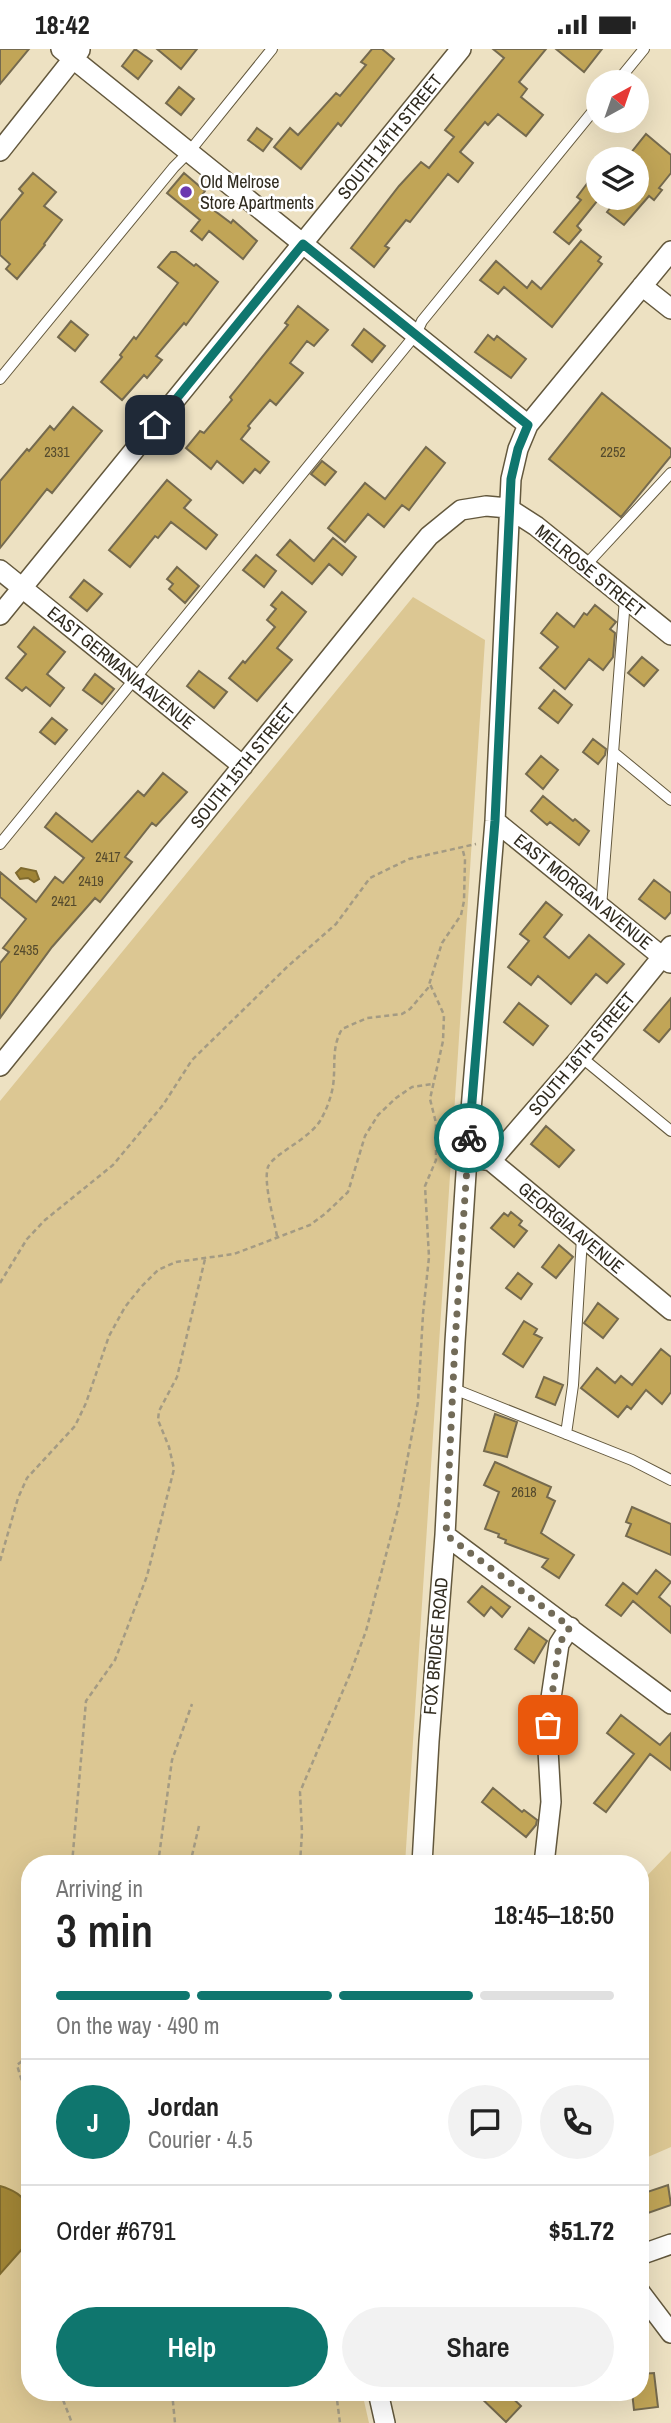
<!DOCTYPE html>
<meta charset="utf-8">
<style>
body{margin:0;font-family:"Archivo Narrow",sans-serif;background:#f2f2f2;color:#222;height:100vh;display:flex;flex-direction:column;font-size:26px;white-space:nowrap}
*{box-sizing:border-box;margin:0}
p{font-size:23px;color:#767676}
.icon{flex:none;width:38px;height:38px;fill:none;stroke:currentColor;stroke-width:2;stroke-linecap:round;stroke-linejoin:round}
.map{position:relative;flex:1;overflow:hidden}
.details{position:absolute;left:21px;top:1806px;width:628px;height:546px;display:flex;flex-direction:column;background:#fff;border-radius:28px;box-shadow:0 7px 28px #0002}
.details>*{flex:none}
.needle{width:46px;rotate:40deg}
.tools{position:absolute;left:586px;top:21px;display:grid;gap:14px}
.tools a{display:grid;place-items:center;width:63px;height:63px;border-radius:50%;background:#fff;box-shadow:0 7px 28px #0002;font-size:35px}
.pin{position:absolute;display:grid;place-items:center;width:60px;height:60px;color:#fff;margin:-30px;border-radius:14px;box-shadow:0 4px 10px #0006}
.courier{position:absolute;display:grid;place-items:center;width:70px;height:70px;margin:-35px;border:5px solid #0f766e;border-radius:50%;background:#fff;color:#222;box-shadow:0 2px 9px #0007}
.head em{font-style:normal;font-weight:600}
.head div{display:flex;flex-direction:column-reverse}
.head{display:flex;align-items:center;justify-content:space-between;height:119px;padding:0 35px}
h1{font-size:46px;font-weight:600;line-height:52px}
.bar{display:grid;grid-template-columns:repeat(4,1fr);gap:10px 7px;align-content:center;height:84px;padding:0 35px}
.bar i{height:9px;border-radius:5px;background:#e0e0e0}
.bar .active{background:#0f766e}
.bar p{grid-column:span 4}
.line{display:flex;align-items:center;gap:18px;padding:0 35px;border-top:2px solid #e0e0e0}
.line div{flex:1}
.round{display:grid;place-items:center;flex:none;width:74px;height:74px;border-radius:37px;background:#f2f2f2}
.cta{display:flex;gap:14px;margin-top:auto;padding:14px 35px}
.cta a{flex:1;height:80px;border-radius:42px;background:#0f766e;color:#fff;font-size:28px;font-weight:600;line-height:80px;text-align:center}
.cta a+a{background:#f2f2f2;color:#222}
.status{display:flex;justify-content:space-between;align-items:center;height:49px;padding:0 35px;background:#fff;direction:ltr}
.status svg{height:19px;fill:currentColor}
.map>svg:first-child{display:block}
.green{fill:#dcc793}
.water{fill:#a08435;stroke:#7e692e;stroke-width:2}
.building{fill:#c1a557;stroke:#756a4e;stroke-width:2}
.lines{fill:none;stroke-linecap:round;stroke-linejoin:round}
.service-casing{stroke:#63583d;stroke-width:12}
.minor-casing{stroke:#63583d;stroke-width:22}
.path{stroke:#a49b83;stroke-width:2.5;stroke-dasharray:5 3.5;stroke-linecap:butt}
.service{stroke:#fff;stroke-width:10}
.minor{stroke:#fff;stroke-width:19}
.done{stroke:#726b58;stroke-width:7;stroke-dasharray:0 12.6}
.route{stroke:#0f766e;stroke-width:9}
.poi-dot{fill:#6c39b0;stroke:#fff;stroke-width:2.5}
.labels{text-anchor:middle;stroke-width:5;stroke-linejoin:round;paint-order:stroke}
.number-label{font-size:14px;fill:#544a2d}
.street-label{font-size:18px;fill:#302b1f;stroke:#fff}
.poi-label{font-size:18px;fill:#302b1f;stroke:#fff;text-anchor:start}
</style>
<div class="status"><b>18:42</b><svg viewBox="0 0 49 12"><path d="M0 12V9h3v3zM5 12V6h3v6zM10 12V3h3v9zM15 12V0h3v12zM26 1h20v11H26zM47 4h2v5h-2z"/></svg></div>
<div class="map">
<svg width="671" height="2374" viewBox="0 0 671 2374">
<rect width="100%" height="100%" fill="#ede1c2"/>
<!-- green -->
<path class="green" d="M413,548L485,591L405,1815H30V2343H362L369,2374H0V1052Z
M671,1802V2098L641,2111V1833Z"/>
<!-- water -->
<path class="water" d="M21,819L36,822L39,830L34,833L28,829L20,830L16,824Z
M0,2137C32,2146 30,2162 30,2191L0,2225Z"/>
<!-- building -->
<path class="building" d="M0,0H29L0,35Z
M135,0L152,12L138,30L122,17Z
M157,0H197L181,20Z
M372,0H382L394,10L341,77L338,74L301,120L274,98L290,79L298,86L336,44L340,47L366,16L361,13Z
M493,0H546L519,33L527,40L521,48L543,66L526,87L498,65L488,76L485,73L460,103L473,114L458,133L448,125L410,173L406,171L385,197L389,199L374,218L351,199L399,137L421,113L429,119L454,88L445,81L504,9Z
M556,0H602L584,23Z
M179,38L194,50L181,66L166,54Z
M257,79L272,90L263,102L248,91Z
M646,85L671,106V124L659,139L662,141L654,151L649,147L624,176L607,163L618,149H640L637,146V110H626Z
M598,120V151L577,177L581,181L569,195L554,183L581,151L577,148Z
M33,124L56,143L44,157L62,171L44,195L45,196L17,230L6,220L10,215L0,206V172L23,144L19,140Z
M184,124L205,142L199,150L231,174L233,171L257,192L243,210L209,182L202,191L191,182L200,171L167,144Z
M581,192L601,208L598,212L602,215L552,278L504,238L498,245L480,231L496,212L527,239L532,232L541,240Z
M171,203H176L194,217L196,215L218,233L186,276L184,274L156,307L162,311L147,329L144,326L122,351L101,333L122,308L120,306L134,288L136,290L178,234L158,218Z
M298,257L328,281L314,297L307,292L290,314L303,324L276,356L270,351L248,377L250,379L241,390L269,413L260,424L255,420L243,434L217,412L211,420L186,399L200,382L204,384L232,351L230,348L288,276L285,274Z
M71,272L88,286L75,302L58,288Z
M364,280L385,297L372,313L352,296Z
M488,286L494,291L497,287L526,310L511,329L475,303Z
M602,344L671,400V407L621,468L549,410Z
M73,358L102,382L52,444L47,440L0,499V432L27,400L29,402L50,377L54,381Z
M426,398L445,414L409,461L402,456L384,478L368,465L345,493L328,479L365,434L385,450Z
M322,412L336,423L325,436L311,425Z
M167,431L191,451L184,459L217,486L206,500L171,473L158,489L155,487L130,518L109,501Z
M333,489L356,508L342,526L329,515L312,535L277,506L290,491L314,512Z
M256,506L276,522L264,538L243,521Z
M177,518L199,537L185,554L169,540L173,535L167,530Z
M84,531L102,545L87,562L70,548Z
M282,543L306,563L277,599L292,611L257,652L229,629L243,612L245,614L275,578L267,571L276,560L271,556Z
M595,556L616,573L610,580L615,584L613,608L603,621L589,610L565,640L540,619L558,598L541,584L557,564L574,578L584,564L587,566Z
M34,578L65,603L47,625L64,639L50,657L26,638L22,642L6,629L26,605L18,598Z
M642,608L658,621L644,637L628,624Z
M199,622L227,643L214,659L187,637Z
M95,625L114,640L102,655L83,641Z
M554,641L572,656L558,674L539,659Z
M52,669L67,681L55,695L40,683Z
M593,690L606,700L605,706L598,715L583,703Z
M541,707L558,721L543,740L526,725Z
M163,724L187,743L156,777L152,774L125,808L132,813L100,853L95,849L52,898L0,969V914L9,903L3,899L26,870L0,848V823L36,853L55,828L63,834L84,809L45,778L56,764L92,793L138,742L144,747Z
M543,747L573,772L575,770L589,782L579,796L550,773L547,776L531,762Z
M654,831L671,844V863L665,870L639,850Z
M546,853L562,866L544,888L569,909L589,886L624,915L607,934L596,925L571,955L538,927L531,936L508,918L529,892L520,885Z
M671,949V979L659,993L644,981Z
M519,954L548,977L533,996L504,973Z
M546,1077L574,1101L559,1118L531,1095Z
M511,1163L522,1172L519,1176L527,1182L514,1198L491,1179L504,1164L508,1167Z
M559,1196L573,1208L556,1229L542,1218Z
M518,1224L532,1235L521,1250L506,1239Z
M598,1254L618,1270L603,1289L584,1274Z
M524,1272L537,1280L534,1285L542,1289L523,1318L503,1305Z
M661,1300L671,1308V1343L662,1355L646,1341L631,1360L627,1357L618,1368L581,1339L597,1319L615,1334L621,1327L632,1336Z
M544,1328L563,1336L555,1356L536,1348Z
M495,1365L517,1373L507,1408L484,1402Z
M495,1413L551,1438L547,1448L555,1452L541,1484L574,1506L559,1529L542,1518L548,1510L505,1494L506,1491L498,1488L499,1485L485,1480L499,1443L484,1436Z
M632,1458L671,1475V1506L626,1487L631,1475L626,1473Z
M656,1521L671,1533L659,1548L671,1558V1584L633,1552L621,1567L606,1556L623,1534L637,1545Z
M482,1537L510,1558L502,1568L491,1558L484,1567L468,1553Z
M529,1579L547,1592L534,1614L515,1600Z
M621,1666L660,1696L671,1684V1721L650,1705L606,1763L594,1754L634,1705L607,1684Z
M493,1739L522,1763L524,1761L537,1771L536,1776L526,1788L482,1753Z
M668,2136L671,2156L648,2164L641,2145Z
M654,2324L658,2358L634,2361L632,2343H640V2325Z
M475,2343H506L521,2357L506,2373Z"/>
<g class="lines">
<!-- service casing -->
<g class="service-casing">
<path id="service" d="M617,33L644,0
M0,330L174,118L189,103L272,0
M585,517L671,424
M613,703L671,751
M0,795L416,285L422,272L598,56
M601,858L625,550
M581,1008L671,1082
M454,1340L632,1411L671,1431
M566,1385L573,1336L582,1189"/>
</g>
<!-- minor casing -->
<g class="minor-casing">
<path id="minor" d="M61,0L528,376
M0,102L80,1
M642,237L671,260
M0,521L243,717
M0,566L461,0
M495,772L670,914
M0,1017L409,511L429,487L461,461L486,457L508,459L536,477L671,586
M479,1110L491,1112L671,1261
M491,1112L581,1008L671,897
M445,1486L671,1655
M422,1815L429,1692L445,1486L455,1293L467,1109L495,772L511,430L518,400L528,376L671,202
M544,1815L551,1753L548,1701L551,1649L559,1595L570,1578
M640,2206L671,2195
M640,2243L671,2284
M378,2343L385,2374"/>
</g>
<!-- path -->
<path class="path" d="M277,1187C274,1171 263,1133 268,1118C273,1105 308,1091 320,1072C326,1062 331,1049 333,1037C336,1016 331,999 342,980L367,969L402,965L410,960L428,939L442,894L461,866L464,852L465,810L462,798
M0,1234L27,1190L45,1171L113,1116L163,1056L192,1011L287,918L336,875L370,829L409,810L476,795
M0,1512L18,1449L27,1429L75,1377L86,1354L109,1287L125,1258L141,1238L158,1221L176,1213L234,1205L310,1176L326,1164L348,1143L365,1087L378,1066L396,1049L412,1038L433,1035
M72,1815L86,1652L115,1611L147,1527L174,1420L169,1398L158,1371L159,1362L177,1328L205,1210
M158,1815L172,1711L192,1655
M190,1815L199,1777
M300,1815L302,1783L300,1743L350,1625L366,1582L398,1460L418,1353L423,1265L429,1208L425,1137L436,1111V1074L430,1050L443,992L444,966L430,935
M30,1988L21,2013L17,2016L30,2059
M60,2343L72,2374
M172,2343L175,2374
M336,2343L340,2374"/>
<!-- service -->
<use href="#service" class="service"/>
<!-- minor -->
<use href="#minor" class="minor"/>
</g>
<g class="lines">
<!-- done -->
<path class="done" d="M469,1089L455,1293L446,1486L570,1578L559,1595L548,1676"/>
<!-- route -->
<path class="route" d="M155,376L303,195L528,376L518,400L511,430L495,772L469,1089"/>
</g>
<!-- markers -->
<circle class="poi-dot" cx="186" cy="143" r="7"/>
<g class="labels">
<!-- number labels -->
<g class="number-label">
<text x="57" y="408">2331</text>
<text x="613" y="408">2252</text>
<text x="108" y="813">2417</text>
<text x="91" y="837">2419</text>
<text x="64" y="857">2421</text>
<text x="26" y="906">2435</text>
<text x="524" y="1448">2618</text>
</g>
<!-- street labels -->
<g class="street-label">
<text transform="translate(390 88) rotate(-51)" y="6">SOUTH 14TH STREET</text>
<text transform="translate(590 522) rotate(39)" y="6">MELROSE STREET</text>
<text transform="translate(121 619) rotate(39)" y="6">EAST GERMANIA AVENUE</text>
<text transform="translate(243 717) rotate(-51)" y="6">SOUTH 15TH STREET</text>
<text transform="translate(583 843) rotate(39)" y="6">EAST MORGAN AVENUE</text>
<text transform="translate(582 1005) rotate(-50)" y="6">SOUTH 16TH STREET</text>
<text transform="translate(571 1179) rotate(40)" y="6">GEORGIA AVENUE</text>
<text transform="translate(436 1597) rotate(-85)" y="6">FOX BRIDGE ROAD</text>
</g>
<!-- poi labels -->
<g class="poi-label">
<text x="200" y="139">Old Melrose<tspan x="200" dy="21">Store Apartments</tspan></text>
</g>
</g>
</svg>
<div class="tools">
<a><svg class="needle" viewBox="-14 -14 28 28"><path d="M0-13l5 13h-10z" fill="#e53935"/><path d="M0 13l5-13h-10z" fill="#767676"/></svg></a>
<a><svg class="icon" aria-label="layers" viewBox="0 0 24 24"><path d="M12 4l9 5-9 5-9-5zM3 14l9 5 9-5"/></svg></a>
</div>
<div class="pin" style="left:548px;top:1676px;background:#ea580c"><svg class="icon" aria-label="bag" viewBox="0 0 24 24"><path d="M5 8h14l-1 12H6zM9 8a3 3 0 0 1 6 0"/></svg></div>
<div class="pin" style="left:155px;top:376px;background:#1f2937"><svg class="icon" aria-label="home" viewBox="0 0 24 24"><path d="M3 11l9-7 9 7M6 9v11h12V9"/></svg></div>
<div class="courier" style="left:469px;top:1089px"><svg class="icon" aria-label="bike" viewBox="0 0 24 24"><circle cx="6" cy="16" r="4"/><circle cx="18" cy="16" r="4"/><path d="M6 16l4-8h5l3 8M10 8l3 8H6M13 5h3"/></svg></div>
<section class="details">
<div class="head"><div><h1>3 min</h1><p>Arriving in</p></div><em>18:45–18:50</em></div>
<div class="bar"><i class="active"></i><i class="active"></i><i class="active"></i><i></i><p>On the way · 490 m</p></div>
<div class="line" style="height:126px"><b class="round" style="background:#0f766e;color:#fff">J</b><div><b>Jordan</b><p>Courier · 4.5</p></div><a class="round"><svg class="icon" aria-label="chat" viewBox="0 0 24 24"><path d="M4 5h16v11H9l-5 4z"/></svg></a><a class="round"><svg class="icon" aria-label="phone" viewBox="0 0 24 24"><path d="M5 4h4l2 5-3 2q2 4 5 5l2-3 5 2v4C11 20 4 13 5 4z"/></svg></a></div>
<div class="line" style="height:91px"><div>Order #6791</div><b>$51.72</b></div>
<div class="cta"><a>Help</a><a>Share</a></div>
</section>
</div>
